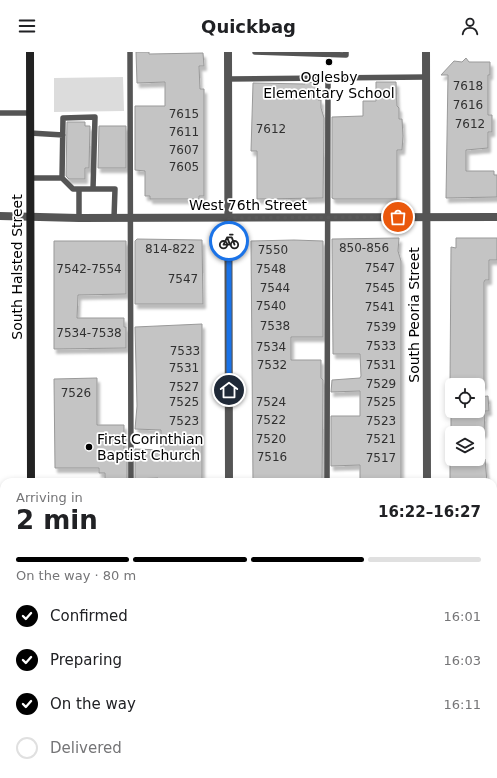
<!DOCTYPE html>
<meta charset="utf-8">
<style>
body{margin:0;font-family:"DejaVu Sans",sans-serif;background:#f6f6f6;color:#202124;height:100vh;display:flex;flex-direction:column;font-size:15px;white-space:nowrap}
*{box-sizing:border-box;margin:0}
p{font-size:13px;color:#757577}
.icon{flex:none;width:22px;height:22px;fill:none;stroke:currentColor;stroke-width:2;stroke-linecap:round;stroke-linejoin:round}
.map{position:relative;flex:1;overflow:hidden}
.details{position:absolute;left:0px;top:426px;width:497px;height:300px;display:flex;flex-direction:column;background:#fff;border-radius:12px 12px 0 0;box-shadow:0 2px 6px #0003}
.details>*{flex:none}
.controls{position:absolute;left:445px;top:326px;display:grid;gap:8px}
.controls a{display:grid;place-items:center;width:40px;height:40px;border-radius:6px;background:#fff;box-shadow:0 2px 6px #0003;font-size:20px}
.pin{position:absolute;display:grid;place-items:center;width:34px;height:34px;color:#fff;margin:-17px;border:2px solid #fff;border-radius:50%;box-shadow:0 1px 4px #0007}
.courier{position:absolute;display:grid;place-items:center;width:40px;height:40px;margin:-20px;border:3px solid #1a73e8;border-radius:50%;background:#fff;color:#222;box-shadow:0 1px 5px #0007}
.summary em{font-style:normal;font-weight:700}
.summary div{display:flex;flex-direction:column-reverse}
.summary{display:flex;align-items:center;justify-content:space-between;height:68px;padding:0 16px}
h1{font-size:26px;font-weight:700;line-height:30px}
.bar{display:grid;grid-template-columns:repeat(4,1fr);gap:6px 4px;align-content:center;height:48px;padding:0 16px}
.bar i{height:5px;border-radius:3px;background:#e0e0e0}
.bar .on{background:#000}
.bar p{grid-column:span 4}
ol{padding:0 16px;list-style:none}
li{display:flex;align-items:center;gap:12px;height:44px}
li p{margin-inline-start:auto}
li .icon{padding:4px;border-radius:50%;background:#000;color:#fff;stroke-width:4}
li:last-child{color:#757577}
li i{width:22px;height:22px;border:2px solid #e0e0e0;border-radius:50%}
header{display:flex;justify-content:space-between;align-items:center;height:52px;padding:0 16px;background:#fff;font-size:18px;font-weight:700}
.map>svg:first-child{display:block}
.green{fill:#dcdcdc}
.building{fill:#c4c4c4;stroke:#999;filter:url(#shadow)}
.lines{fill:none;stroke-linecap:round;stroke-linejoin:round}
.service{stroke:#555;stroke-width:5.5}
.minor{stroke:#555;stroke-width:8}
.tertiary{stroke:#555;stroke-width:8}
.secondary{stroke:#222;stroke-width:8}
.rail-casing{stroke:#000;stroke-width:4.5}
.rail{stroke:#fff;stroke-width:3;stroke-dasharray:9;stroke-linecap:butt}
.done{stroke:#595959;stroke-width:4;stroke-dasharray:0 7.2}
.route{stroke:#1a73e8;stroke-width:5}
.poi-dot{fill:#000;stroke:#fff;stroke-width:1.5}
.labels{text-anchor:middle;stroke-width:3.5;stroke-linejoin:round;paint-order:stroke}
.number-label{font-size:12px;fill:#313131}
.poi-label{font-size:14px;fill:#000;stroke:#fff}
.street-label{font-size:14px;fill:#000;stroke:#fff}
</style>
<header><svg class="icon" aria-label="menu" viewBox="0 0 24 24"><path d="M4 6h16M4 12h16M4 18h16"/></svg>Quickbag<svg class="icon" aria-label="person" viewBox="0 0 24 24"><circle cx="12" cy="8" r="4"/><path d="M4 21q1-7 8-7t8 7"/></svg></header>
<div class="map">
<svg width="497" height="726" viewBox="0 0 497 726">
<defs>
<filter id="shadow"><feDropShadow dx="2.5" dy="4.5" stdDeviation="1" flood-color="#0004"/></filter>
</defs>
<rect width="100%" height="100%" fill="#fff"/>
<!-- green -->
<path class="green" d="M123,25L124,59L54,60V26Z"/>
<!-- building -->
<path class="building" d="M136,0H149V2L203,1L204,14H199L200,37H204V144H199V147H150V144H145V119L135,118V54H165V30L137,31Z
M466,6L469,10H490V23H488V63H492V80H488V96L466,98V119H494V123H497V145L446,146L448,23H441L454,9L462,10Z
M305,30L317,31L318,48H321V56L324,66L323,146L257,147V99H251L253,31L305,32Z
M376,30H396L397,54L399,56V67H402L403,84L402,98H397V147H334L332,146V65L363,64V49H376Z
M67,70H85V74H90L89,116H85V127H69L66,124Z
M99,74H126V116H98Z
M399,186L398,199L401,209V430H360V413L331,414V364H360V339L331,340L332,328L360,326L361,324L360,302H333L332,188V187Z
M456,186H497V208H489V228H485L484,230V333H450L451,195L456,196Z
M137,187L202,188L203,252H135V189Z
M294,188L323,189V285H291V308H321V326L323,328L322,430H302V428L253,430L251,189Z
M54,189H126V242L78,243L77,266H124V275H126V296L54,297Z
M202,272V427H199V430H158V426L135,427V397L161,398V378L135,377L137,354L135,275Z
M97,326V373H124V397H127V427H124V430H105V421H99V416H55L54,327Z
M488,344L489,359H478V345Z
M451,359H485L484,381H451Z
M450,407H485L487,430H450Z"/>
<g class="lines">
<!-- service -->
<path class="service" d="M130,0L131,430
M255,0L346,3V0
M228,27L426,25
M0,61H30
M30,81L63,83
M30,126H62L73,137H115L114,166
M62,126L63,66L95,65L93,137
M79,137V166
M327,430L328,26
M131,722V726
M328,722V726"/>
<!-- minor -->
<path class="minor" d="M228,0L229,430
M426,0L427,430
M493,524H497
M493,665H497
M229,722V726
M427,722V726"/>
<!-- tertiary -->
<path class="tertiary" d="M0,164L79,166L497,165"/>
<!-- secondary -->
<path class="secondary" d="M30,0L31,430
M31,722V726"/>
<!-- rail casing -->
<g class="rail-casing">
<path id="rail" d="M493,588H497
M0,589H4
M493,596H497
M0,597H4
M493,604H497
M0,605H4
M493,612H497
M0,613H4"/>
</g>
<!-- rail -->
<use href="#rail" class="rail"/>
</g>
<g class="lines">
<!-- done -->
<path class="done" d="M229,189V166L398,165"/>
<!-- route -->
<path class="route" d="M229,189V338"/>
</g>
<!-- markers -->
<g class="poi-dot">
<circle cx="329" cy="10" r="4"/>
<circle cx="89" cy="395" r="4"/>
</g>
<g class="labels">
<!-- number labels -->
<g class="number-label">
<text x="468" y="38">7618</text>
<text x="468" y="57">7616</text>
<text x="184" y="66">7615</text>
<text x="470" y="76">7612</text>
<text x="271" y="81">7612</text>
<text x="184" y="84">7611</text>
<text x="184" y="102">7607</text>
<text x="184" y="119">7605</text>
<text x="364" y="200">850-856</text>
<text x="170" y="201">814-822</text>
<text x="273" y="202">7550</text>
<text x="380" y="220">7547</text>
<text x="89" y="221">7542-7554</text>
<text x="271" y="221">7548</text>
<text x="183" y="231">7547</text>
<text x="275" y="240">7544</text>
<text x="380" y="240">7545</text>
<text x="271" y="258">7540</text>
<text x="380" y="259">7541</text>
<text x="275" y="278">7538</text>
<text x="381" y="279">7539</text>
<text x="89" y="285">7534-7538</text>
<text x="381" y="298">7533</text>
<text x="271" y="299">7534</text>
<text x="185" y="303">7533</text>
<text x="272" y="317">7532</text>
<text x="381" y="317">7531</text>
<text x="184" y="320">7531</text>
<text x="381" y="336">7529</text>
<text x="184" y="339">7527</text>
<text x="76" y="345">7526</text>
<text x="184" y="354">7525</text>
<text x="271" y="354">7524</text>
<text x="381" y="354">7525</text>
<text x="271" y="372">7522</text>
<text x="184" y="373">7523</text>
<text x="381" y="373">7523</text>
<text x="271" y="391">7520</text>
<text x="381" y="391">7521</text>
<text x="272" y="409">7516</text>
<text x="381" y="410">7517</text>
</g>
<!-- poi labels -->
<g class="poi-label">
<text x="329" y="30">Oglesby<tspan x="329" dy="16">Elementary School</tspan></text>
<text x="97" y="392" text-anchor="start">First Corinthian<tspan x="97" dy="16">Baptist Church</tspan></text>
</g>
<!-- street labels -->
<g class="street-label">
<text x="248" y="158">West 76th Street</text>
<text transform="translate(17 215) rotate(-90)" y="5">South Halsted Street</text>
<text transform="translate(414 263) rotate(-90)" y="5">South Peoria Street</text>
</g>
</g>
</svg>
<div class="controls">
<a><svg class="icon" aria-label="locate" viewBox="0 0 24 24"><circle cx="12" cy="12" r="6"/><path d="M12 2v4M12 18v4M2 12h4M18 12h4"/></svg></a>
<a><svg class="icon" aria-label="layers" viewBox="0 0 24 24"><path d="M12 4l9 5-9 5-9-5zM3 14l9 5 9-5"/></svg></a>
</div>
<div class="pin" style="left:398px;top:165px;background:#ea580c"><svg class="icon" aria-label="bag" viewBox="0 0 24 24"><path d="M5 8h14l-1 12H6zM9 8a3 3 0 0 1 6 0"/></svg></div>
<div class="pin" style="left:229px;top:338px;background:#1f2937"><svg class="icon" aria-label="home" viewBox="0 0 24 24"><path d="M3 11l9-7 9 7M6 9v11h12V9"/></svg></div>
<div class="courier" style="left:229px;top:189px"><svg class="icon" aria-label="bike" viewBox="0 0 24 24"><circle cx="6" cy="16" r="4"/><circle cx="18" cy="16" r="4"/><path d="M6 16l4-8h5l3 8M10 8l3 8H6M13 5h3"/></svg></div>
<section class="details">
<div class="summary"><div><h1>2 min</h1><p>Arriving in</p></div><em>16:22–16:27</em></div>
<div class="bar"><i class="on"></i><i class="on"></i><i class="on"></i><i></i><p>On the way · 80 m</p></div>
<ol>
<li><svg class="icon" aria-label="check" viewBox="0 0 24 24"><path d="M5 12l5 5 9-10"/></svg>Confirmed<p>16:01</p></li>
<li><svg class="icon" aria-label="check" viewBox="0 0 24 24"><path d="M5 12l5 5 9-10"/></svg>Preparing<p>16:03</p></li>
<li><svg class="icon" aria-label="check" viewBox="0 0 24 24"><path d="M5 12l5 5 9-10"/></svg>On the way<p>16:11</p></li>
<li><i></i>Delivered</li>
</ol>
</section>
</div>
